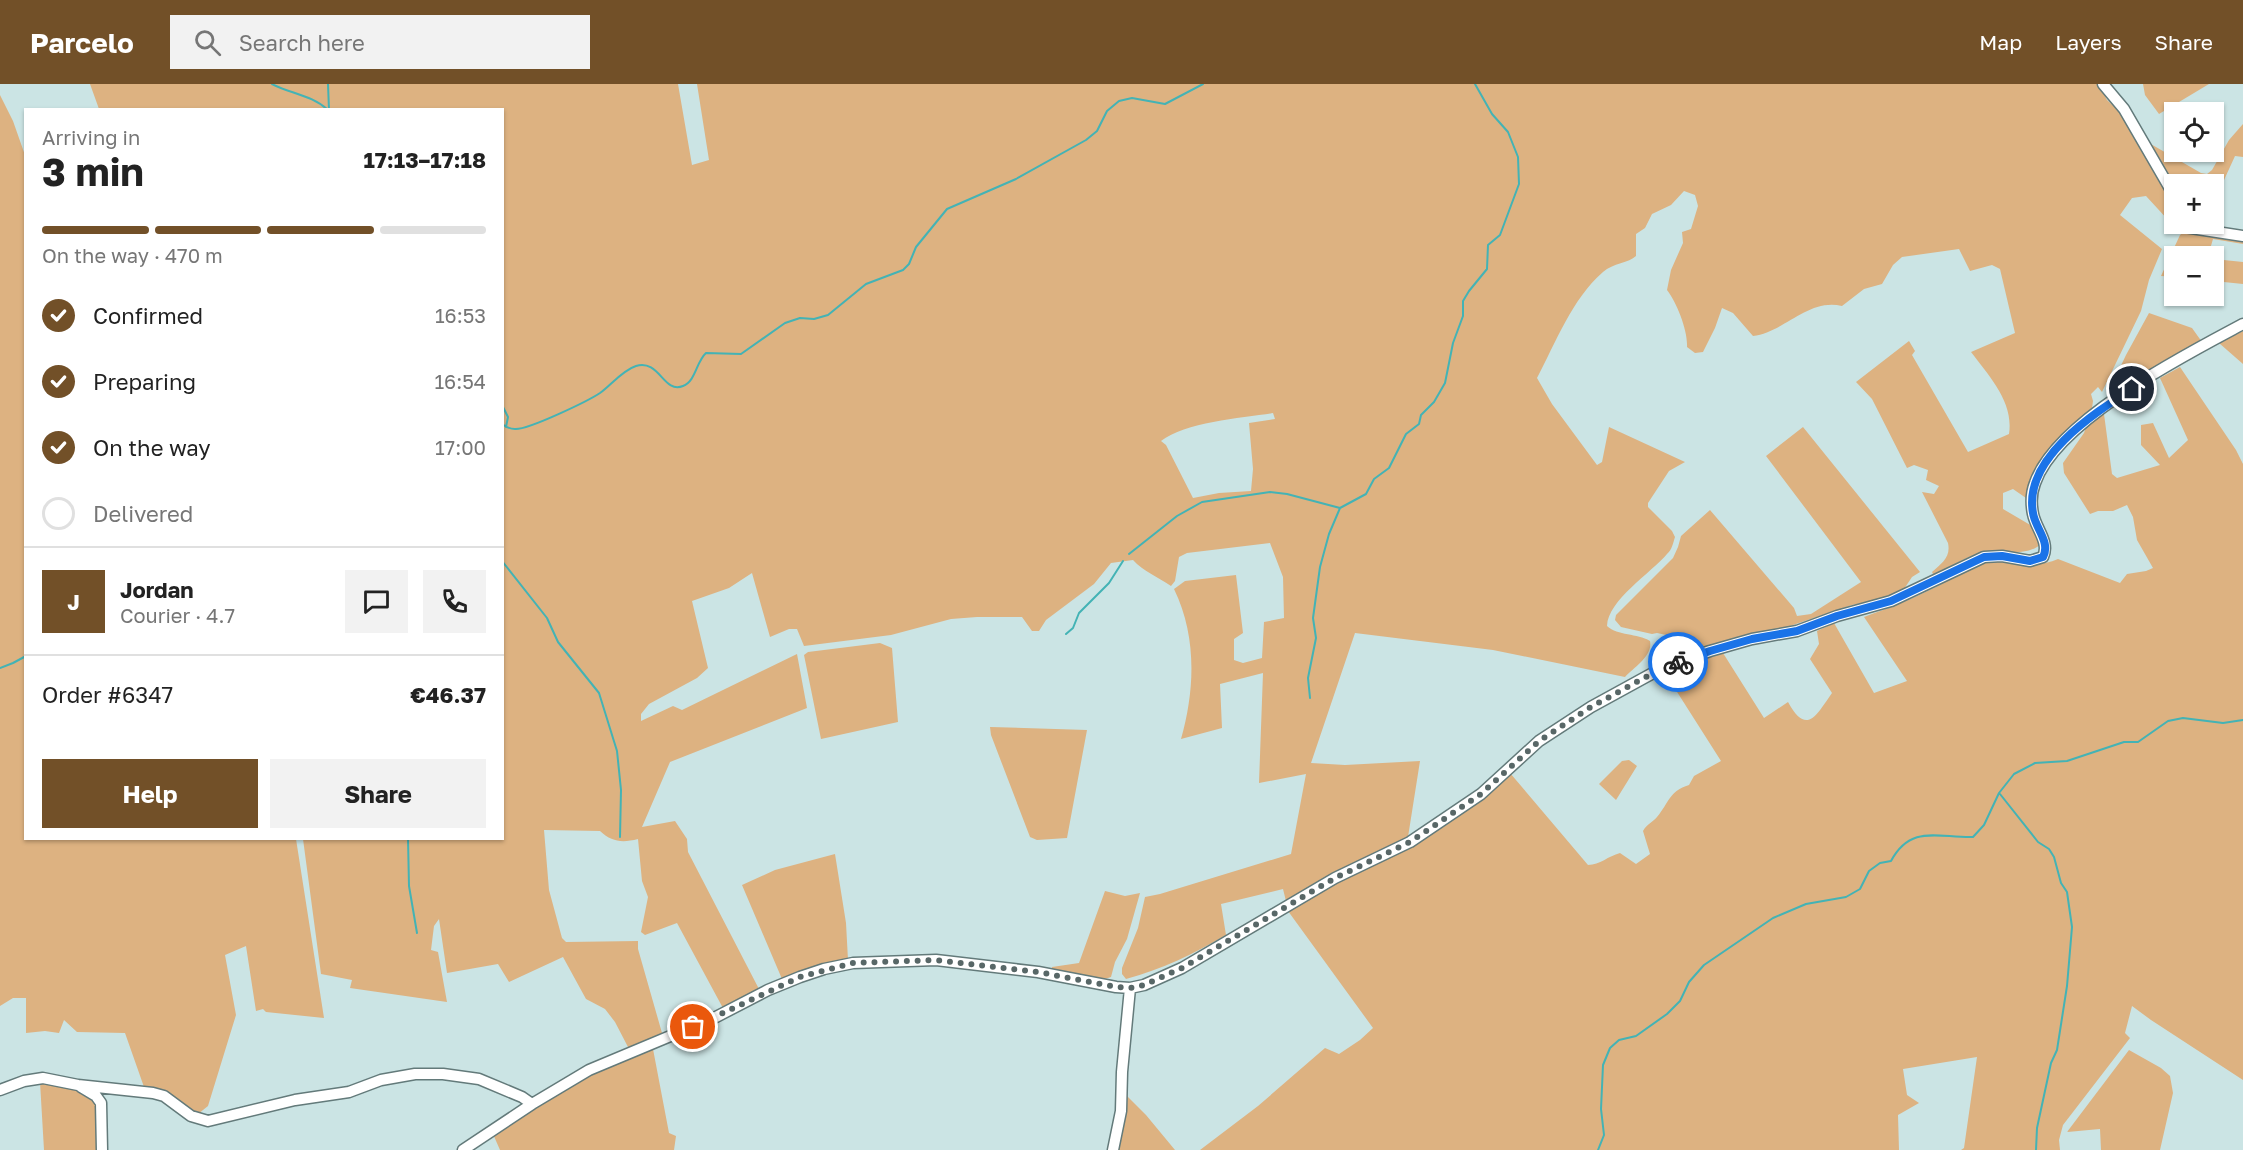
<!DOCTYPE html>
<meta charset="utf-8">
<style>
body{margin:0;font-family:"Golos Text",sans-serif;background:#f2f2f2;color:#222;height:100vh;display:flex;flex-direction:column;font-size:22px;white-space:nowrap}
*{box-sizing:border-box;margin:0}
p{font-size:20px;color:#767676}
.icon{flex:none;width:33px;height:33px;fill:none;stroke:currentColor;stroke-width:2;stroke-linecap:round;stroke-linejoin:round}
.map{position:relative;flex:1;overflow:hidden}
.drawer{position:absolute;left:24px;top:24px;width:480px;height:732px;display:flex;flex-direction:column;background:#fff;border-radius:0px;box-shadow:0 2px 4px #0004}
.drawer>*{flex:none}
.fabs{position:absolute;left:2164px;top:18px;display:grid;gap:12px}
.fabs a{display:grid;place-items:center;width:60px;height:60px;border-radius:0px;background:#fff;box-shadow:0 2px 4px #0004;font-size:30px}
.pin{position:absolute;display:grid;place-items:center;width:51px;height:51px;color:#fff;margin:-26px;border:3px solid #fff;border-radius:50%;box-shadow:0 2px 6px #0007}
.courier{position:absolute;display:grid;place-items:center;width:60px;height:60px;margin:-30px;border:4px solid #1a73e8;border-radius:50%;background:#fff;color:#222;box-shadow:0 2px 8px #0007}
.overview em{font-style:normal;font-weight:700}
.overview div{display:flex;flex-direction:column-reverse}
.overview{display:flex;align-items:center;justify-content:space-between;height:102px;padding:0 18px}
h1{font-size:39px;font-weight:700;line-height:45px}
.bar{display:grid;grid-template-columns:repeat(4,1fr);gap:9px 6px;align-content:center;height:72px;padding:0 18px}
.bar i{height:8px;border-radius:4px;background:#e0e0e0}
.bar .on{background:#725028}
.bar p{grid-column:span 4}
.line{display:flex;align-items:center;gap:15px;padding:0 18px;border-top:2px solid #e0e0e0}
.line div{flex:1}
.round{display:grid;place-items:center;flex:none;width:63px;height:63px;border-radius:0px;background:#f2f2f2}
ol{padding:0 18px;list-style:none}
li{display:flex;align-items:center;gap:18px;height:66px}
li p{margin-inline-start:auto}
li .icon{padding:6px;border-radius:50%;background:#725028;color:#fff;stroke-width:4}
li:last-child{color:#767676}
li i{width:33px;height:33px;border:3px solid #e0e0e0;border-radius:50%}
.cta{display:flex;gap:12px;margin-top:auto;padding:12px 18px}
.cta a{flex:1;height:69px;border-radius:0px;background:#725028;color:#fff;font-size:24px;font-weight:700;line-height:69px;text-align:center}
.cta a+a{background:#f2f2f2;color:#222}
header{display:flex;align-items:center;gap:36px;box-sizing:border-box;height:84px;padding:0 30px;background:#725028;color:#fff}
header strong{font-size:28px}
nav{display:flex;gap:33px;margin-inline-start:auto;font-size:21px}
.search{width:420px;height:54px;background:#f2f2f2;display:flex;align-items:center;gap:15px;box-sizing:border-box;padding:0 21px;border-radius:0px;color:#767676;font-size:22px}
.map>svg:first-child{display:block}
.green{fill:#ddb281;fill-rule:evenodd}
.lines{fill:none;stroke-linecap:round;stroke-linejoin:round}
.stream{stroke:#43b3b5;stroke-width:2}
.minor-casing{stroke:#637a7a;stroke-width:13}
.minor{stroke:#fff;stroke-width:10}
.done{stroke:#586767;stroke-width:6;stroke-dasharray:0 10.8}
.route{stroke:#1a73e8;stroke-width:8}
</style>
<header>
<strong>Parcelo</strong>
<div class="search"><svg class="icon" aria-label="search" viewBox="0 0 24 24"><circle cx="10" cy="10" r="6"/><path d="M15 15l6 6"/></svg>Search here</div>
<nav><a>Map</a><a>Layers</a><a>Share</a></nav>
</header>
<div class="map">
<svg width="2243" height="1066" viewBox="0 0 2243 1066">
<rect width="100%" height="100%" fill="#cbe4e4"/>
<!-- green -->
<path class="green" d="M90,0H678L692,81L709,76L697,0H2099L2107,16L2120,28L2169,110L2172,132L2169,137L2146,112L2132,114L2120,131L2162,165L2149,196L2141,227L2102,308L2098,303L2091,310L2093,317L2092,324C2061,351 2037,372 2026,414L2013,405L2003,409V425L2032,442L2041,460C2024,475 1997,464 1977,470C1962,475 1948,484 1934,492L1932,488C1942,479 1951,473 1948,459L1922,408L1934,410L1939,402L1926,396L1928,386L1914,381L1907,384L1872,315L1856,298L1909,257L1915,267L1912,271L1968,368L2009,350C2014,318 1989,292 1971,268L2015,249L2000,185L1992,181L1970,187L1959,165L1902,173L1893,181L1882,200L1864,205L1842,222C1808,214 1785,248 1753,252L1733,229L1722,224L1715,244L1703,268L1695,269L1687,263C1688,247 1677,219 1667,206L1671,186L1683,159L1682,148L1691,145L1698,122L1695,111L1684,107L1671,121L1652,130L1645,144L1636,150V172C1629,179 1613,179 1603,188C1572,215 1556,258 1537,294L1552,320L1597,381L1602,378L1609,343L1685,378L1669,387L1648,419V423L1672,447L1675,453C1673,459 1672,466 1667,470C1651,489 1608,516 1607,542C1618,552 1637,549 1650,557C1653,572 1634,583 1625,593L1493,566L1355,549L1311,679L1345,681L1420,677L1408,753L1286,817L1283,805L1221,820L1226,851C1193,870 1163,885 1126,895L1122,890V884L1138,844L1145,813L1160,810L1291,770L1306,690L1259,699L1263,589L1220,600L1222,644L1181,655C1195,606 1197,552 1174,505L1185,497L1236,491L1243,549L1234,555V576L1243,579L1262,574L1264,538L1284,534L1283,493L1270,459L1187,469L1179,473L1175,497L1171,502C1158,493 1143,487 1133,476L1111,479L1094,500L1046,536L1039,547H1032L1022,533H977L951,535L891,551L804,562L797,545H789L770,553L752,489L729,504L692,517L708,584L697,594L649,620L641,630V637L673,622L682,626L797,570L807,624L670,678L642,743L675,737L687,755L688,768L760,907L724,926L677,839L645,851L641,848L648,813L642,797L638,755C622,759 612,758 600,747L544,746L549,806L562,854L566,858L638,857V865L662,949L631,964L628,963L615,938L605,925L586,915L563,873L509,898L498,880L447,889L439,835L434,842L431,866L438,868L447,918L350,904L352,896L321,890L303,755L502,754V26L99,25ZM1273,329L1275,335L1249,339L1253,385L1251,407L1219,409L1193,414L1166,361L1161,357C1185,338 1241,334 1273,329Z
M2143,0H2209L2159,30L2145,11Z
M0,11L13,37L26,74V754L296,755L324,934L266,928L263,925L256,927L246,862L225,871L236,931L208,1022L198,1030C176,1024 172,1006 144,1003L125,949L77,948L64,936L59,949L45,947L26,949V914H13L0,922Z
M2243,40V73L2235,72L2214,118V100H2175V104L2149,59L2201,89L2207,90L2212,86L2229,56Z
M2186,146L2243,156V160L2213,155L2208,172H2175V193L2161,192L2180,151Z
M2214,175L2243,178V200L2214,197Z
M2149,229L2192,244L2202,258L2112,311H2107L2126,271Z
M2243,247V280L2219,259Z
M2180,283L2236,366L2243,380V996L2151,936L2132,922L2125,949L2130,954L2063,1041L2059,1056L2060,1066H1961L1964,1064L1977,973L1903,985L1907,1011L1919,1019L1898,1031L1899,1066H1200L1258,1022L1325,964L1339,970L1360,956L1373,944L1288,827L1322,805L1402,768L1484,714L1510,689L1588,781C1600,781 1608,772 1620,769L1636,780L1650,770L1643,747C1647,740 1653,738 1657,733C1669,719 1669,707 1689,701L1694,692L1721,677L1665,589L1723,569L1764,634L1788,618C1807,653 1817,630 1832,609L1810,575L1819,560L1817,547L1834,539L1874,609L1907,597L1864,533C1889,524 1912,515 1936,503C1950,496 1966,484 1981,479C2007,472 2033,487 2058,475L2120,499L2127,490L2146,487L2153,484L2137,456L2133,433L2127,421L2113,427H2098L2090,430L2064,389L2063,379L2084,349L2086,343L2104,330L2112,390L2117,394L2160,381L2141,361V341L2153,339L2169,374L2188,356L2160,294Z
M1803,343L1920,488L1912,493L1904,505L1882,515L1852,521L1787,543L1733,554L1698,566L1690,556L1657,549L1652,550L1621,543L1615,536L1616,531L1673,474L1678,463L1681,452L1710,426L1794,524L1797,532L1811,530L1861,498L1766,372Z
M880,559L892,564L898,638L821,655L804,571L808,568Z
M990,643L1087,646L1067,754L1037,756L1030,753L991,651Z
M1629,676L1637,682L1616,716L1599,700L1622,677Z
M835,770L846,839L848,876L782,895L742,801L775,786Z
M1105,807L1125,812L1140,809L1127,855L1115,878L1111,893C1094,900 1069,889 1052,885V883L1079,879Z
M653,965L669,1049L676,1052L674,1066H500L493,1050L553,1011L590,991Z
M2129,966L2161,984L2170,992L2173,1009L2160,1066H2101L2100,1045L2067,1048Z
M40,998C59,1002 84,1003 97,1020L99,1066H44Z
M1126,1011L1146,1031L1175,1066H1118L1126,1031Z"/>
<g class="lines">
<!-- stream -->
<path class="stream" d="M272,0C291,10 312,11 328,26
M328,0L329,26
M502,321L508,333L506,343
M502,340C506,343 511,345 515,345C528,346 588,317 600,309C611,301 623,286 636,282C660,275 663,310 683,302C696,297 696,278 706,269L741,270L785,239L800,234L814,235L828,231L866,200L903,186L909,180L916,163L947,125L1016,95L1086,56L1097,47L1107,27L1119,17L1132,14L1165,20L1203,0
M1129,470L1177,432L1202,418L1270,408L1287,410L1340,424
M502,477L547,534L558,558L599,609L617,667L621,706L620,753
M1066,550L1073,544L1079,529L1109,499L1123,477
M0,584L13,579L26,572
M1310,614L1308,594L1316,554L1313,534L1320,483L1329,450L1340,424L1366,410L1374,395L1389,384L1406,350L1419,340L1421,331L1434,318L1445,299L1453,259L1463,232V217L1469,207L1487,185L1488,161L1500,151L1519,100L1518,73L1508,48L1492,30L1475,0
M2000,710L2038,758L2049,765L2054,773L2061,799L2067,808L2072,843L2067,902L2057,966L2051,979L2037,1044L2036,1066
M408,754L409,802L417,849
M1598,1066L1604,1051L1601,1025L1603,981L1610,964L1619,956L1636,952L1667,930L1680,917L1689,898L1704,881L1773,834L1806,820L1846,813L1860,805L1869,787L1880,779L1891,777C1911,740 1938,754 1973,753L1984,741L1999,709L2014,690L2035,679L2067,677L2124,658H2138L2168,637L2183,634L2223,639L2243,636"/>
<!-- minor casing -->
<g class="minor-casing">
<path id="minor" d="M2103,0L2124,25L2172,108L2175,119
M2178,140V142L2243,152
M81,1003L96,1012L101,1019L102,1066
M0,1006L24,997L43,994L78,1001L153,1009L164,1012L191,1032L208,1037L295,1016L349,1008L381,996L415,990H443L479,995L522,1013L532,1020
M463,1066L532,1020L589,986L716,933L768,906L800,893L824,885L853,879L936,876L1038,888L1116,903L1130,904L1144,901L1182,884L1335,794L1410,758L1481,710L1539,657L1591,623L1664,583L1710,567L1752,555L1797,547L1837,532L1891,517L1984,473L2002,472L2030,477L2043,473C2050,458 2036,445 2033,430C2031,420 2031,409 2035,399C2057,336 2185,271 2243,240
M1113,1066L1121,1027L1122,988L1130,904"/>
</g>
<!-- minor -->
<use href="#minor" class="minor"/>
</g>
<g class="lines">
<!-- done -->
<path class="done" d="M693,943L800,893L853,879L936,876L1038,888L1116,903L1130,904L1144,901L1182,884L1335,794L1410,758L1481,710L1539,657L1591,623L1664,583L1678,578"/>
<!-- route -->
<path class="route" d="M1678,578L1710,567L1752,555L1797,547L1837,532L1891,517L1984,473L2002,472L2030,477L2043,473C2051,458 2035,444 2033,429C2023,375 2093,330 2132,305"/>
</g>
</svg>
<div class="fabs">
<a><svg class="icon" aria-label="locate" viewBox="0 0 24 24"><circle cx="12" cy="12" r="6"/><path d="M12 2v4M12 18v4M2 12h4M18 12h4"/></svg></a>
<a>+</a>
<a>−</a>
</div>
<div class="pin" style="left:693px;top:943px;background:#ea580c"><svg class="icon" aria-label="bag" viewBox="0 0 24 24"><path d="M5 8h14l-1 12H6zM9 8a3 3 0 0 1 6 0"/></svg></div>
<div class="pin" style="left:2132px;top:305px;background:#1f2937"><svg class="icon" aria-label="home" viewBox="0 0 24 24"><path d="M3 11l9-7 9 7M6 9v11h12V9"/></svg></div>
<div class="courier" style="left:1678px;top:578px"><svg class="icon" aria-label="bike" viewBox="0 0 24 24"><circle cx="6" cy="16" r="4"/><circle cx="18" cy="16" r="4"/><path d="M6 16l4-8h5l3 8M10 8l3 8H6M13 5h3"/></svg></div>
<section class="drawer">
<div class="overview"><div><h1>3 min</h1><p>Arriving in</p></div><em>17:13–17:18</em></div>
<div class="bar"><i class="on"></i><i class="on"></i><i class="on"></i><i></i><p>On the way · 470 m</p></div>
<ol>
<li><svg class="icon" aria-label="check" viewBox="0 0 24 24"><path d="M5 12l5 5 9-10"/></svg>Confirmed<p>16:53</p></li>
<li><svg class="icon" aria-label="check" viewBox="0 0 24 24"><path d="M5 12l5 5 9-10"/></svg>Preparing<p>16:54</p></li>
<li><svg class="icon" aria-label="check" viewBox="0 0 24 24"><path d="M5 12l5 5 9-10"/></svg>On the way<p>17:00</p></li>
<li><i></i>Delivered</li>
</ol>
<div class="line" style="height:108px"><b class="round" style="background:#725028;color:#fff">J</b><div><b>Jordan</b><p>Courier · 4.7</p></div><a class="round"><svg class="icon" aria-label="chat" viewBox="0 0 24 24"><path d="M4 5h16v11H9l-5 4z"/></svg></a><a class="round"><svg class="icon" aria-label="phone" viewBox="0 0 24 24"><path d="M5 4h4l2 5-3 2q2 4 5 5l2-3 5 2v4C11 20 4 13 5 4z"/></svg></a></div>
<div class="line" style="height:78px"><div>Order #6347</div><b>€46.37</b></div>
<div class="cta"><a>Help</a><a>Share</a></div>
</section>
</div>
